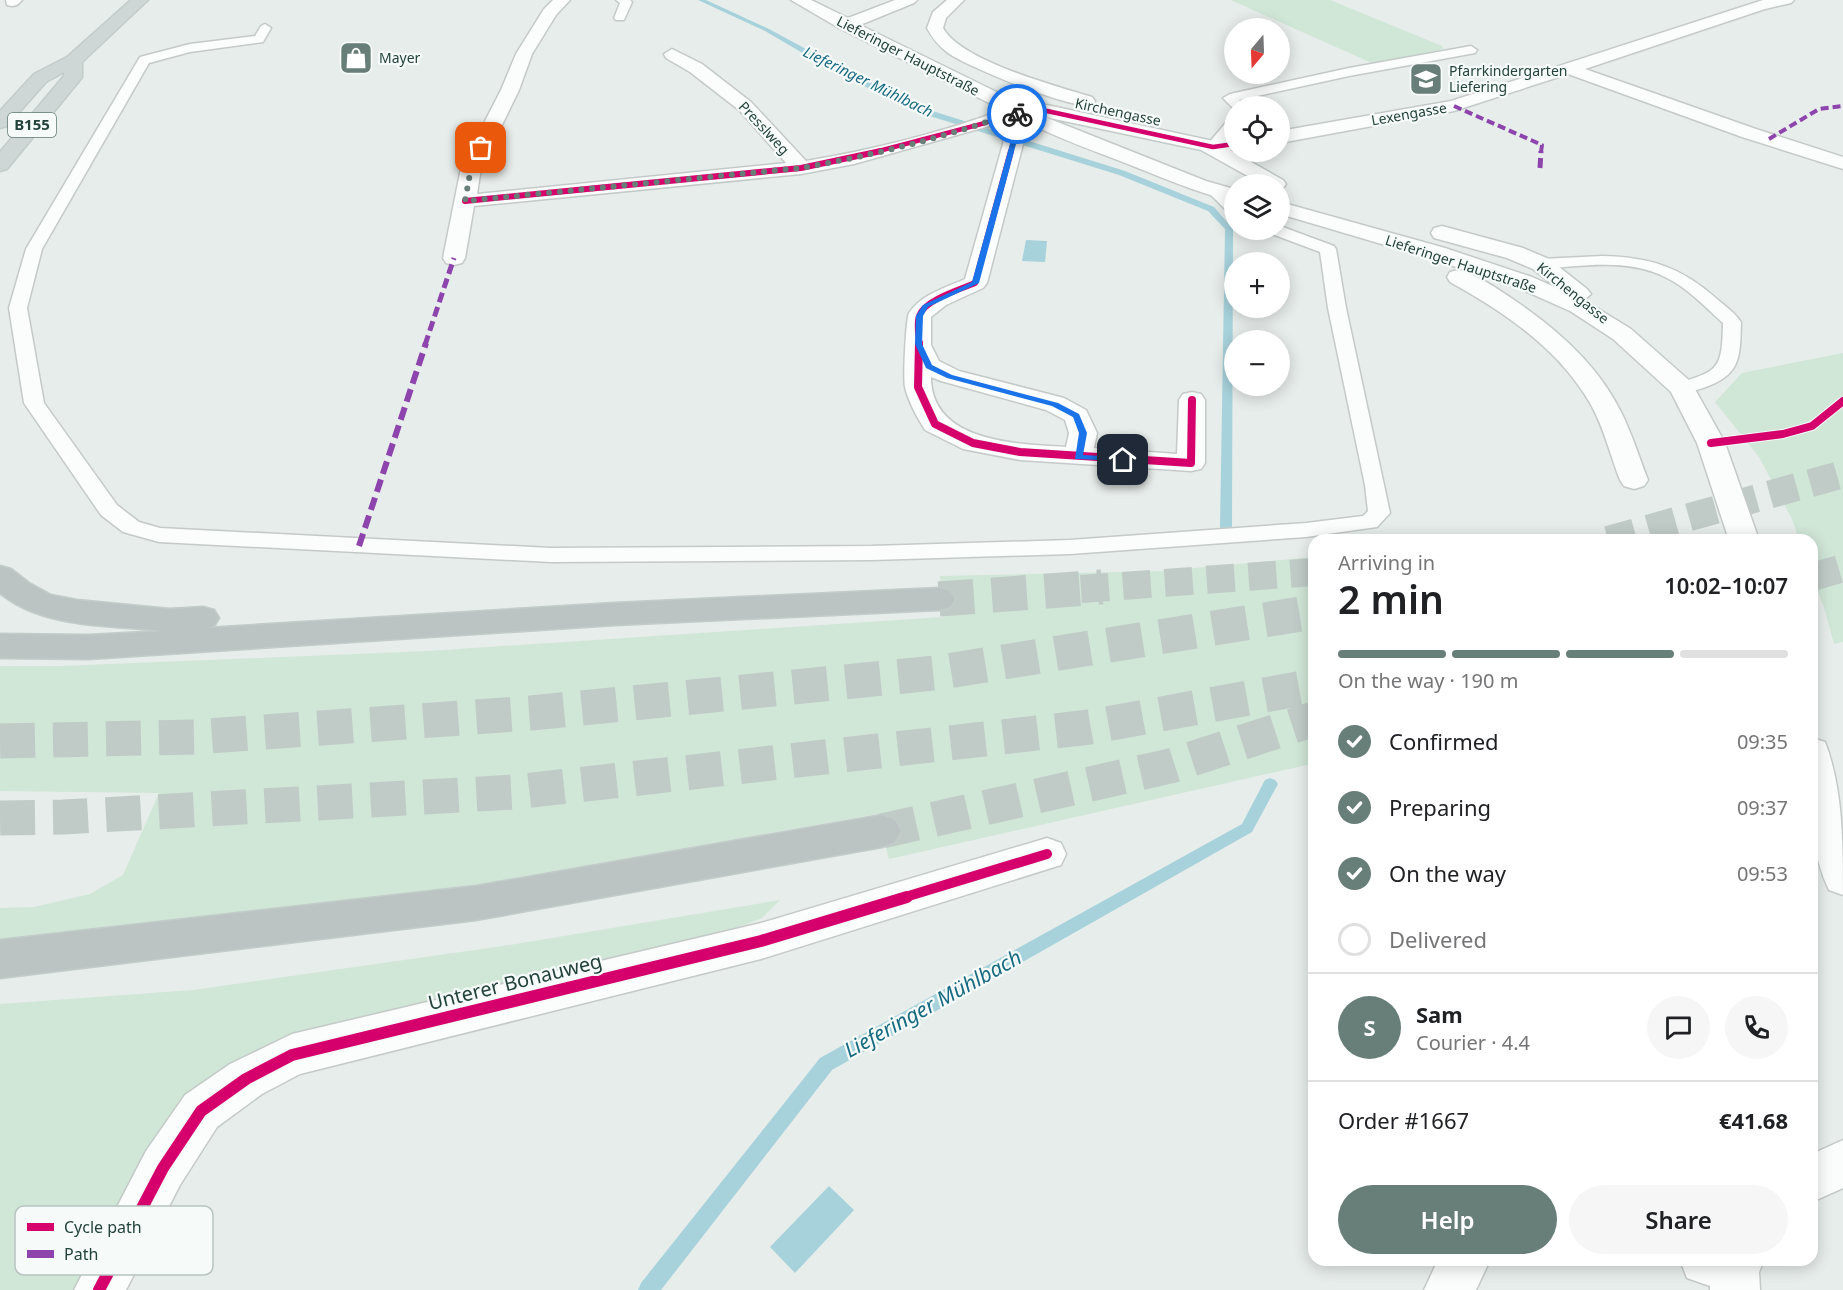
<!DOCTYPE html>
<meta charset="utf-8">
<style>
body{margin:0;font-family:"Noto Sans",sans-serif;background:#f6f6f6;color:#202124;height:100vh;display:flex;flex-direction:column;font-size:22px;white-space:nowrap}
*{box-sizing:border-box;margin:0}
p{font-size:20px;color:#757577}
.icon{flex:none;width:33px;height:33px;fill:none;stroke:currentColor;stroke-width:2;stroke-linecap:round;stroke-linejoin:round}
.map{position:relative;flex:1;overflow:hidden}
.drawer{position:absolute;left:1308px;top:534px;width:510px;height:732px;display:flex;flex-direction:column;background:#fff;border-radius:18px;box-shadow:0 3px 15px #0003}
.drawer>*{flex:none}
.needle{width:39px;rotate:199deg}
.tools{position:absolute;left:1224px;top:18px;display:grid;gap:12px}
.tools a{display:grid;place-items:center;width:66px;height:66px;border-radius:50%;background:#fff;box-shadow:0 3px 15px #0003;font-size:30px}
.pin{position:absolute;display:grid;place-items:center;width:51px;height:51px;color:#fff;margin:-26px;border-radius:12px;box-shadow:0 3px 9px #0006}
.courier{position:absolute;display:grid;place-items:center;width:60px;height:60px;margin:-30px;border:4px solid #1a73e8;border-radius:50%;background:#fff;color:#222;box-shadow:0 2px 8px #0007}
.head em{font-style:normal;font-weight:600}
.head div{display:flex;flex-direction:column-reverse}
.head{display:flex;align-items:center;justify-content:space-between;height:102px;padding:0 30px}
h1{font-size:39px;font-weight:600;line-height:45px}
.bar{display:grid;grid-template-columns:repeat(4,1fr);gap:9px 6px;align-content:center;height:72px;padding:0 30px}
.bar i{height:8px;border-radius:4px;background:#e0e0e0}
.bar .on{background:#687e78}
.bar p{grid-column:span 4}
.line{display:flex;align-items:center;gap:15px;padding:0 30px;border-top:2px solid #e0e0e0}
.line div{flex:1}
.round{display:grid;place-items:center;flex:none;width:63px;height:63px;border-radius:32px;background:#f6f6f6}
ol{padding:0 30px;list-style:none}
li{display:flex;align-items:center;gap:18px;height:66px}
li p{margin-inline-start:auto}
li .icon{padding:6px;border-radius:50%;background:#687e78;color:#fff;stroke-width:4}
li:last-child{color:#757577}
li i{width:33px;height:33px;border:3px solid #e0e0e0;border-radius:50%}
.button{display:flex;gap:12px;margin-top:auto;padding:12px 30px}
.button a{flex:1;height:69px;border-radius:36px;background:#687e78;color:#fff;font-size:24px;font-weight:600;line-height:69px;text-align:center}
.button a+a{background:#f6f6f6;color:#202124}
.map>svg:first-child{display:block}
.green{fill:#d0e6d7}
.water{fill:#a7d2dc}
.lines{fill:none;stroke-linecap:round;stroke-linejoin:round}
.stream{fill:#a7d2dc;fill-rule:evenodd}
.highway-tunnel-far1{stroke:#c0cbc7;stroke-width:28;stroke-dasharray:28 14;stroke-linecap:butt}
.highway-tunnel{stroke:#c0cbc7;stroke-width:35;stroke-dasharray:35 18;stroke-linecap:butt}
.lane-casing{stroke:#c4cac8;stroke-width:3}
.street-casing{stroke:#c4cac8;stroke-width:3}
.primary-casing{stroke:#c2ccc9;stroke-width:3}
.highway-casing{stroke:#c2ccc9;stroke-width:3}
.lane{fill:#fbfcfc;fill-rule:evenodd}
.street{fill:#fbfcfc;fill-rule:evenodd}
.primary{fill:#ced7d5;fill-rule:evenodd}
.highway{fill:#bcc4c3;fill-rule:evenodd}
.quiet-far2{stroke:#8e44ad;stroke-width:4;stroke-dasharray:8 4;stroke-linecap:butt}
.quiet-far1{stroke:#8e44ad;stroke-width:5;stroke-dasharray:10 5;stroke-linecap:butt}
.quiet{stroke:#8e44ad;stroke-width:6;stroke-dasharray:13 6;stroke-linecap:butt}
.cycleway-far4-casing{stroke:#f6fbf9;stroke-width:7}
.cycleway-far3-casing{stroke:#f6fbf9;stroke-width:8}
.cycleway-far2-casing{stroke:#f6fbf9;stroke-width:10}
.cycleway-far1-casing{stroke:#f6fbf9;stroke-width:14}
.cycleway-casing{stroke:#f6fbf9;stroke-width:16}
.cycleway-far4{stroke:#d6006c;stroke-width:4.5}
.cycleway-far3{stroke:#d6006c;stroke-width:6}
.cycleway-far2{stroke:#d6006c;stroke-width:8}
.cycleway-far1{stroke:#d6006c;stroke-width:10}
.cycleway{stroke:#d6006c;stroke-width:12}
.route{fill:#1a73e8}
.done{stroke:#687e78;stroke-width:6;stroke-dasharray:0 10.8}
.labels{text-anchor:middle;stroke-width:4.5;stroke-linejoin:round;paint-order:stroke}
.far-street-label{font-size:14px;fill:#23423b;stroke:#f6fbf9}
.far-poi-label{font-size:14px;fill:#23423b;stroke:#f6fbf9;text-anchor:start}
.far-water-label{font-size:15px;font-style:italic;fill:#186b82;stroke:#f6fbf9}
.shield{fill:#f6fbf9;stroke:#627a74;stroke-width:1.5}
.shield-label{font-size:15px;font-weight:bold;fill:#23423b}
.near-street-label{font-size:20px;fill:#23423b;stroke:#f6fbf9}
.near-water-label{font-size:21px;font-style:italic;fill:#186b82;stroke:#f6fbf9}
.key{fill:#f6fbf9;stroke:#b7c4c0;stroke-width:1.5}
.key-label{font-size:16px;fill:#23423b}
</style>
<div class="map">
<svg width="1843" height="1290" viewBox="0 0 1843 1290">
<rect width="100%" height="100%" fill="#e7edea"/>
<!-- green -->
<path class="green" d="M1231,0H1330L1442,46L1443,49L1376,65Z
M1843,353V642L1834,644L1825,611L1812,574V540H1799L1792,519L1759,457L1715,402L1742,373Z
M1314,557V761L1307,765L889,859L877,814L435,892L0,941V908L34,907L90,894L123,875L159,793L0,791V666H62L428,651L943,617L940,576L1162,571Z
M780,900L762,918L721,934L449,998L163,1133L114,1212L76,1290H0V1004L193,990L503,946Z"/>
<!-- water -->
<path class="water" d="M1026,240L1047,241L1045,262L1022,261Z
M829,1186L854,1210L795,1273L770,1247Z"/>
<g class="lines">
<!-- stream -->
<path class="stream" d="M698,0H706L769,29L843,69L926,109L1125,171L1214,207L1233,229L1232,527L1230,530H1222L1220,527L1225,229L1208,211L1119,175L920,113L837,73L765,31Z
M1270,778L1275,780L1278,784L1252,832L832,1070L661,1290H638L641,1283L820,1058L1242,824L1265,780Z"/>
<!-- highway-tunnel-far1 -->
<path class="highway-tunnel-far1" d="M1608,540L1843,474
M1812,577L1843,568
M1081,589L1314,572"/>
<!-- highway-tunnel -->
<path class="highway-tunnel" d="M939,599L1102,587
M0,741L194,737L531,713L935,673L1314,612
M0,818L63,817L515,792L1090,727L1314,686
M882,831L1170,766L1314,719"/>
<!-- lane casing -->
<g class="lane-casing">
<path id="lane" d="M616,0H630L632,2L624,20H616L614,18L620,3Z
M265,24L271,28L263,42L190,52L149,63L42,249L27,308L44,403L117,505L139,522L160,528L551,548L872,546L1070,540L1306,523L1363,516L1368,511L1365,485L1328,308L1320,252L1269,233L1267,230H1280V226L1334,246L1336,249L1346,308L1390,513L1377,527L1306,537L1070,554L872,560L551,562L159,542L123,532L101,515L24,403L9,308L26,249L140,57L190,44L255,36L261,26Z
M1471,46L1477,50L1475,53L1349,76L1239,100L1245,106H1234V109L1223,98L1230,94L1349,68Z
M1234,118V130L1218,150H1208L1206,147L1208,144L1229,119Z
M1214,186L1219,187L1234,202V214L1229,213L1209,193L1207,190Z
M1602,256C1650,257 1681,267 1717,299C1725,306 1735,313 1741,322C1740,358 1741,375 1703,388C1693,391 1685,394 1675,392L1673,388L1675,384C1719,371 1722,370 1723,323C1705,307 1688,288 1665,277C1628,258 1581,266 1541,269L1533,264L1541,259Z"/>
</g>
<!-- street casing -->
<g class="street-casing">
<path id="street" d="M6,0H22C17,6 14,7 7,5Z
M553,0H570L556,15L532,54L519,90L481,168L477,194L786,163L739,110L690,72L666,58L664,54L672,49L702,64L751,102L806,161C872,150 940,133 1003,110L839,28L791,0H811L848,18L895,0H917L914,3L860,25L1023,105H1047L1213,141L1234,138V150H1230L1283,180L1286,184L1283,188L1280,189V184H1262L1201,150L1045,117L1206,181L1234,189V201C1200,194 1166,179 1133,166C1097,152 1060,139 1026,122L1023,144L987,283L983,288L946,305L931,317V345L939,361L959,371L1064,398L1086,410L1097,433L1094,448L1177,454L1179,400L1183,394L1192,392L1201,394L1205,400V463L1201,469L1191,471L1020,460L963,449L925,430C918,419 908,401 905,387C903,379 906,318 909,313C922,294 945,288 965,279L1003,144L1007,121L854,164L801,174L474,206L465,258L462,263L454,265L446,263L443,258L461,168L501,90L516,54L544,9ZM931,377L941,381L1046,410L1065,420L1069,433L1066,447C1018,444 931,443 931,377Z
M947,0H964L946,18L943,28C961,61 1056,86 1092,97L1095,101L1092,105C1072,110 968,67 948,53C938,45 933,39 927,28L933,12Z
M1763,0H1794L1791,3L1765,9L1585,69L1756,129L1843,157V169L1742,137L1568,74L1454,111L1280,143V131L1451,101Z
M1280,202L1445,248L1532,277L1557,288L1533,269L1507,258L1434,238L1431,233L1434,228L1442,226L1523,248L1549,259L1587,289L1591,294L1584,300L1631,329L1691,382L1725,443L1759,540H1729L1697,443L1671,392L1613,339L1570,311L1516,287L1429,258L1280,214Z
M1458,270C1478,275 1498,289 1514,300C1557,329 1598,365 1621,412C1632,434 1639,457 1648,480L1644,486L1634,489L1624,486L1620,480C1610,455 1604,427 1590,403C1558,348 1504,312 1450,282L1447,277L1450,272Z
M1812,738L1825,742C1843,788 1843,844 1843,895L1829,890C1806,843 1812,789 1812,738Z
M1047,838L1061,843L1066,854L1061,865L761,959L300,1074L262,1094L217,1127L180,1185L126,1290H74L146,1151L185,1095L230,1064L292,1034L761,923Z
M1843,1140V1188L1812,1202V1154Z
M1438,1260H1490L1476,1290H1424Z
M1680,1260H1764L1759,1272L1760,1290H1710V1286L1687,1278Z"/>
</g>
<!-- primary casing -->
<g class="primary-casing">
<path id="primary" d="M131,0H148L82,62V77L79,81L7,169L0,171V152L64,76V72L46,82L7,126L0,128V111L34,74L67,57Z"/>
</g>
<!-- highway casing -->
<g class="highway-casing">
<path id="highway" d="M0,566L11,569L29,583L51,595L77,600L170,609L203,607L214,610L219,618L214,626L207,628L615,603L939,588L950,591L955,599L950,607L939,610L615,625L88,659L0,658V634L88,635L164,631C112,625 43,629 0,593Z
M882,815L895,820L901,831L895,842L882,847L476,920L0,978V940L476,886Z"/>
</g>
<!-- lane -->
<use href="#lane" class="lane"/>
<!-- street -->
<use href="#street" class="street"/>
<!-- primary -->
<use href="#primary" class="primary"/>
<!-- highway -->
<use href="#highway" class="highway"/>
<!-- quiet-far2 -->
<path class="quiet-far2" d="M1454,106L1542,145L1541,152
M1769,139L1819,109L1843,106"/>
<!-- quiet-far1 -->
<path class="quiet-far1" d="M1540,168L1541,151
M425,345L454,258"/>
<!-- quiet -->
<path class="quiet" d="M359,546L426,343"/>
<!-- cycleway-far4 casing -->
<g class="cycleway-far4-casing">
<path id="cycleway-far4" d="M875,152L985,123L1018,111H1047L1213,147L1234,144
M1011,152L1018,111"/>
</g>
<!-- cycleway-far3 casing -->
<g class="cycleway-far3-casing">
<path id="cycleway-far3" d="M465,201L801,168L881,151
M919,345C919,337 916,324 919,316C924,300 961,289 975,283L1011,151"/>
</g>
<!-- cycleway-far2 casing -->
<g class="cycleway-far2-casing">
<path id="cycleway-far2" d="M919,343L918,387L935,424L973,443L1020,452L1191,463L1192,400
M1711,443L1783,434L1812,426L1843,401"/>
</g>
<!-- cycleway-far1 casing -->
<g class="cycleway-far1-casing">
<path id="cycleway-far1" d="M902,898L1047,854"/>
</g>
<!-- cycleway casing -->
<g class="cycleway-casing">
<path id="cycleway" d="M99,1290L163,1168L201,1111L246,1079L292,1055L761,941L907,897"/>
</g>
<!-- cycleway-far4 -->
<use href="#cycleway-far4" class="cycleway-far4"/>
<!-- cycleway-far3 -->
<use href="#cycleway-far3" class="cycleway-far3"/>
<!-- cycleway-far2 -->
<use href="#cycleway-far2" class="cycleway-far2"/>
<!-- cycleway-far1 -->
<use href="#cycleway-far1" class="cycleway-far1"/>
<!-- cycleway -->
<use href="#cycleway" class="cycleway"/>
</g>
<!-- route -->
<path class="route" d="M1017,112L1020,114L1016,144L979,283L928,307L923,316L922,344L932,365L952,375L1058,403L1079,414L1087,433L1083,455L1123,457L1127,460L1126,461L1075,459L1079,433L1073,417L1052,406L947,378L926,368L915,344L916,316L923,305L972,282L1010,144L1014,114Z"/>
<g class="lines">
<!-- done -->
<path class="done" d="M481,148L471,168L465,201L801,168C874,155 948,137 1018,111L1017,114"/>
</g>
<!-- icons -->
<defs>
<g id="shop-square" transform="scale(1.725)"><rect x="-9" y="-9" width="18" height="18" rx="4" fill="#687e78" stroke="#f6fbf9"/><path d="M-5-2.5h2.3a2.7 3.5 0 0 1 5.4 0H5L5.5 6h-11ZM-1.5-2.5h3a1.5 2.3 0 0 0-3 0Z" fill="#fff"/></g>
<g id="school-square" transform="scale(1.725)"><rect x="-9" y="-9" width="18" height="18" rx="4" fill="#687e78" stroke="#f6fbf9"/><path d="M0-5L7-2L0 1L-7-2ZM-4 1L0 2.5L4 1V4Q0 6-4 4Z" fill="#fff"/></g>
</defs>
<g fill-rule="evenodd">
<use href="#shop-square" x="356" y="58"/>
<use href="#school-square" x="1426" y="79"/>
</g>
<g class="labels">
<!-- far-street labels -->
<g class="far-street-label">
<text transform="translate(908 56) rotate(27)" y="5">Lieferinger Hauptstraße</text>
<text transform="translate(1118 112) rotate(12)" y="5">Kirchengasse</text>
<text transform="translate(1409 114) rotate(-10)" y="5">Lexengasse</text>
<text transform="translate(764 128) rotate(47)" y="5">Presslweg</text>
<text transform="translate(1461 264) rotate(18)" y="5">Lieferinger Hauptstraße</text>
<text transform="translate(1573 293) rotate(39)" y="5">Kirchengasse</text>
</g>
<!-- far-poi labels -->
<g class="far-poi-label">
<text x="379" y="63">Mayer</text>
<text x="1449" y="76">Pfarrkindergarten<tspan x="1449" dy="16">Liefering</tspan></text>
</g>
<!-- far-water labels -->
<g class="far-water-label">
<text transform="translate(868 82) rotate(26)" y="5">Lieferinger Mühlbach</text>
</g>
<!-- shield labels -->
<rect class="shield" x="8" y="113" width="48" height="24" rx="4.5"/>
<g class="shield-label">
<text x="32" y="130">B155</text>
</g>
<!-- near-street labels -->
<g class="near-street-label">
<text transform="translate(515 982) rotate(-14)" y="7">Unterer Bonauweg</text>
</g>
<!-- near-water labels -->
<g class="near-water-label">
<text transform="translate(933 1004) rotate(-29)" y="7">Lieferinger Mühlbach</text>
</g>
</g>
<!-- legend -->
<rect x="15" y="1206" width="198" height="69" rx="9" class="key"/>
<rect x="27" y="1223" width="27" height="8" fill="#d6006c"/>
<rect x="27" y="1250" width="27" height="8" fill="#8e44ad"/>
<g class="key-label">
<text x="64" y="1233">Cycle path</text>
<text x="64" y="1260">Path</text>
</g>
</svg>
<div class="tools">
<a><svg class="needle" viewBox="-14 -14 28 28"><path d="M0-13l5 13h-10z" fill="#e53935"/><path d="M0 13l5-13h-10z" fill="#757577"/></svg></a>
<a><svg class="icon" aria-label="locate" viewBox="0 0 24 24"><circle cx="12" cy="12" r="6"/><path d="M12 2v4M12 18v4M2 12h4M18 12h4"/></svg></a>
<a><svg class="icon" aria-label="layers" viewBox="0 0 24 24"><path d="M12 4l9 5-9 5-9-5zM3 14l9 5 9-5"/></svg></a>
<a>+</a>
<a>−</a>
</div>
<div class="pin" style="left:481px;top:148px;background:#ea580c"><svg class="icon" aria-label="bag" viewBox="0 0 24 24"><path d="M5 8h14l-1 12H6zM9 8a3 3 0 0 1 6 0"/></svg></div>
<div class="pin" style="left:1123px;top:460px;background:#1f2937"><svg class="icon" aria-label="home" viewBox="0 0 24 24"><path d="M3 11l9-7 9 7M6 9v11h12V9"/></svg></div>
<div class="courier" style="left:1017px;top:114px"><svg class="icon" aria-label="bike" viewBox="0 0 24 24"><circle cx="6" cy="16" r="4"/><circle cx="18" cy="16" r="4"/><path d="M6 16l4-8h5l3 8M10 8l3 8H6M13 5h3"/></svg></div>
<section class="drawer">
<div class="head"><div><h1>2 min</h1><p>Arriving in</p></div><em>10:02–10:07</em></div>
<div class="bar"><i class="on"></i><i class="on"></i><i class="on"></i><i></i><p>On the way · 190 m</p></div>
<ol>
<li><svg class="icon" aria-label="check" viewBox="0 0 24 24"><path d="M5 12l5 5 9-10"/></svg>Confirmed<p>09:35</p></li>
<li><svg class="icon" aria-label="check" viewBox="0 0 24 24"><path d="M5 12l5 5 9-10"/></svg>Preparing<p>09:37</p></li>
<li><svg class="icon" aria-label="check" viewBox="0 0 24 24"><path d="M5 12l5 5 9-10"/></svg>On the way<p>09:53</p></li>
<li><i></i>Delivered</li>
</ol>
<div class="line" style="height:108px"><b class="round" style="background:#687e78;color:#fff">S</b><div><b>Sam</b><p>Courier · 4.4</p></div><a class="round"><svg class="icon" aria-label="chat" viewBox="0 0 24 24"><path d="M4 5h16v11H9l-5 4z"/></svg></a><a class="round"><svg class="icon" aria-label="phone" viewBox="0 0 24 24"><path d="M5 4h4l2 5-3 2q2 4 5 5l2-3 5 2v4C11 20 4 13 5 4z"/></svg></a></div>
<div class="line" style="height:78px"><div>Order #1667</div><b>€41.68</b></div>
<div class="button"><a>Help</a><a>Share</a></div>
</section>
</div>
